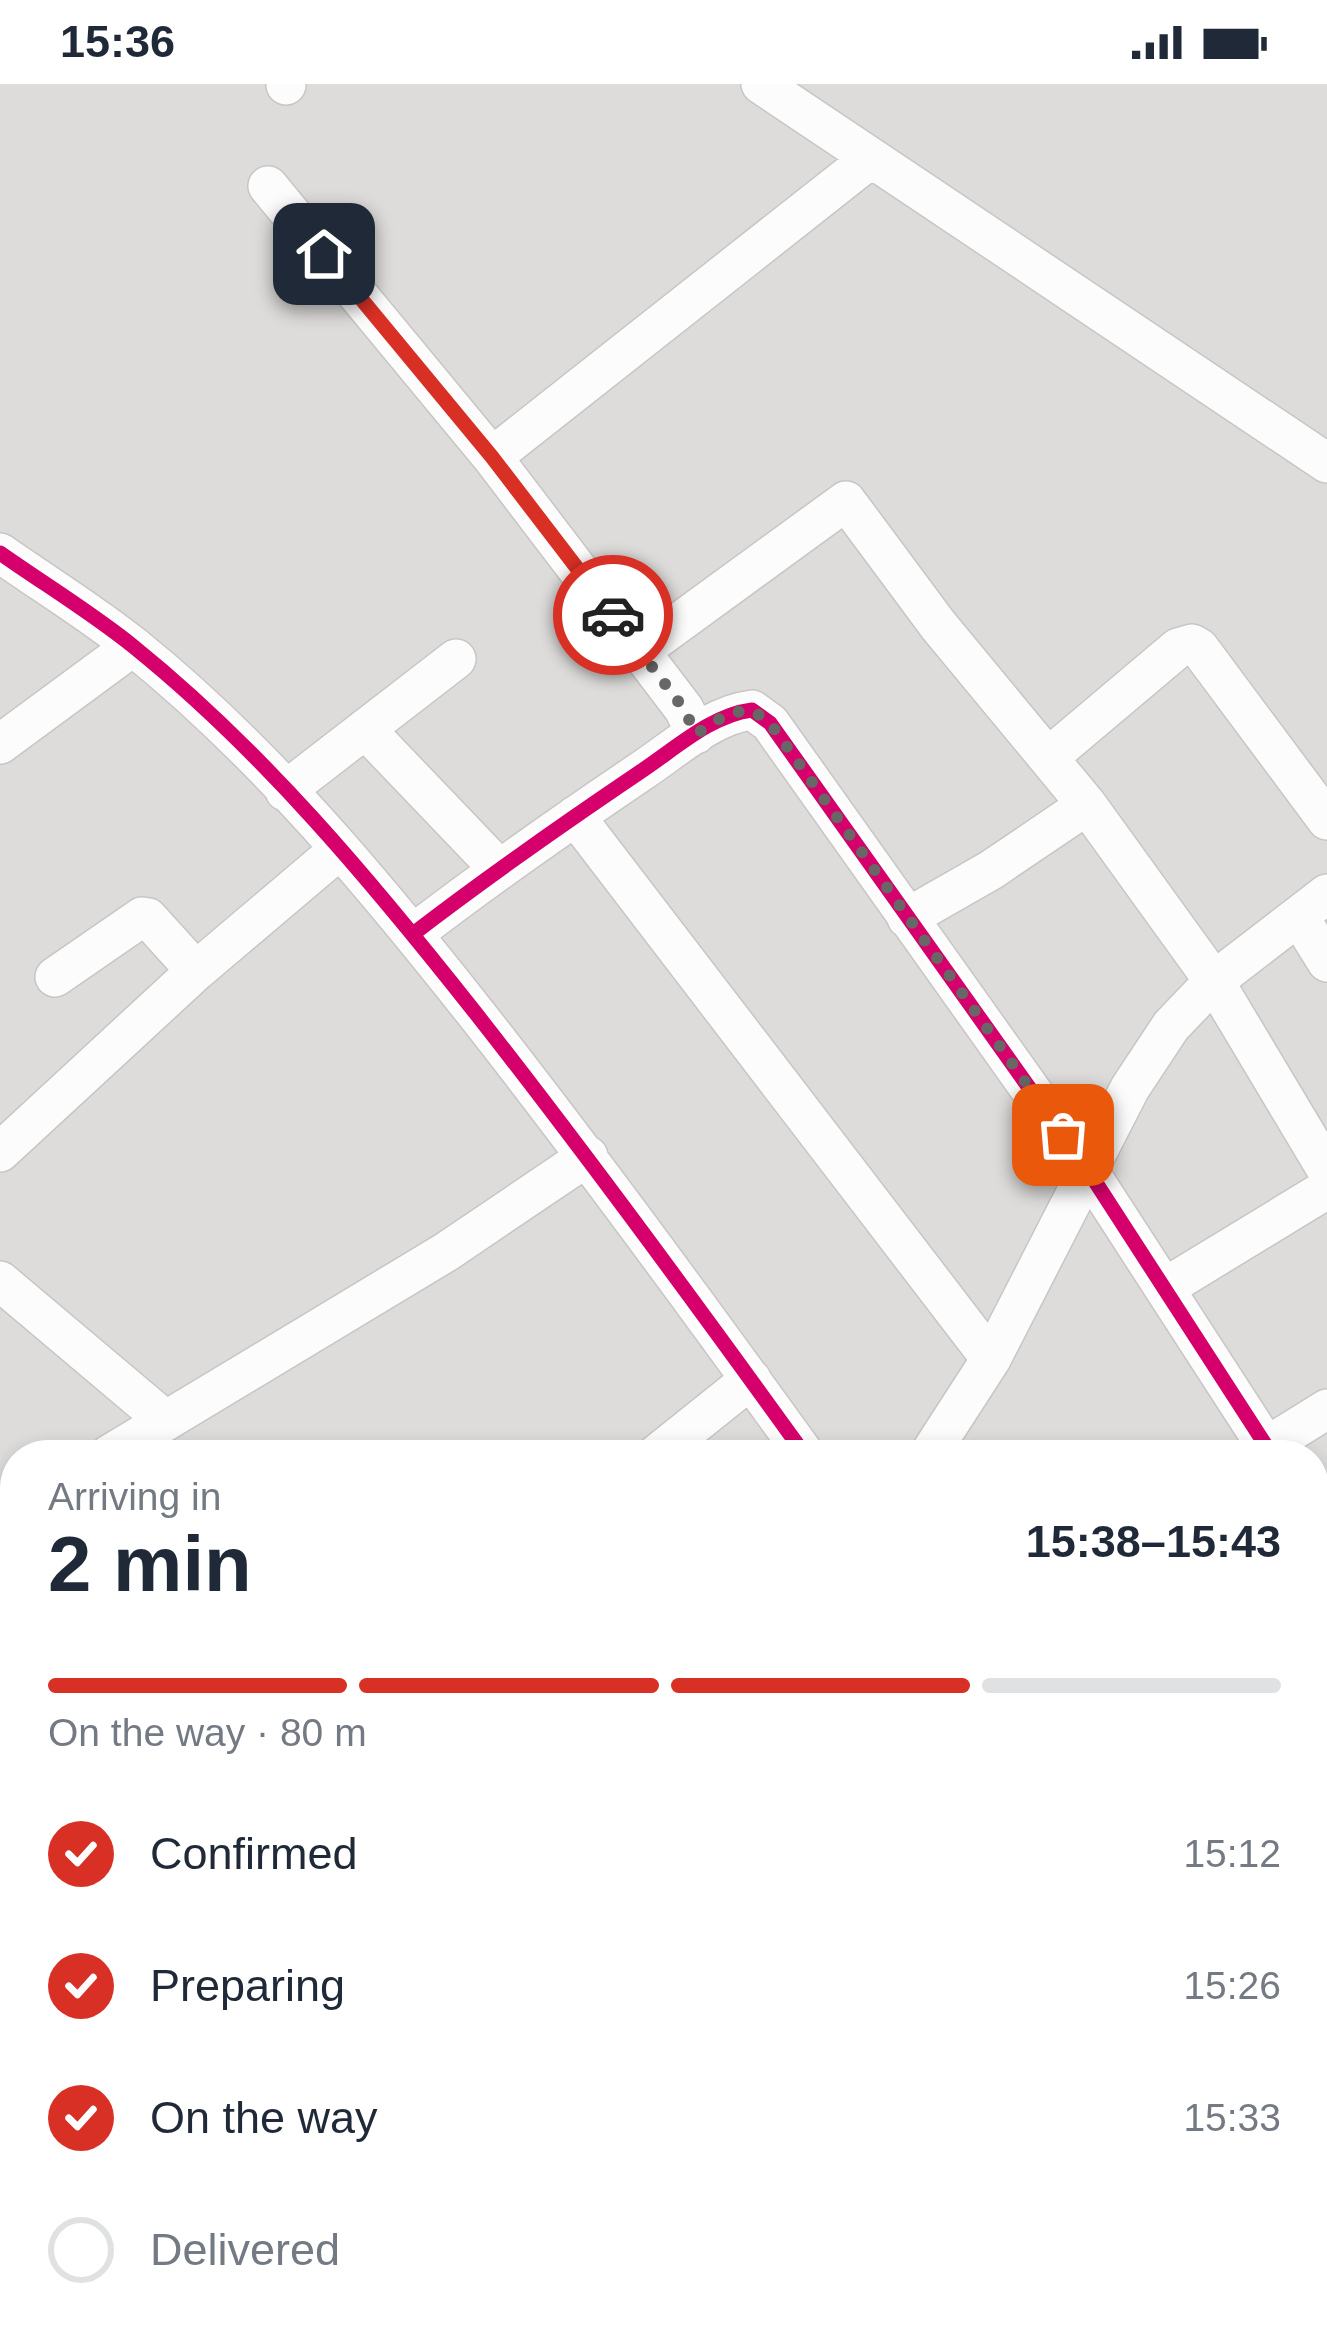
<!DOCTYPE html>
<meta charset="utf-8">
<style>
body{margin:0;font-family:Arial,sans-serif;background:#f2f2f3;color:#1f2937;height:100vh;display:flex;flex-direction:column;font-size:45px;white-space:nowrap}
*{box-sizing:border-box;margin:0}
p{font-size:39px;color:#747a83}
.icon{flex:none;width:66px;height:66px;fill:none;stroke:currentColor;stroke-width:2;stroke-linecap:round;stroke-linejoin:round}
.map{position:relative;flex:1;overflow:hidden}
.panel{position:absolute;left:0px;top:1356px;width:1329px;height:903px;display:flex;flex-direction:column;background:#fff;border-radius:48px 48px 0 0;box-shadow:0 6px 18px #0003}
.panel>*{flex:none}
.pin{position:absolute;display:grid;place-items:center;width:102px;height:102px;color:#fff;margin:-51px;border-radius:24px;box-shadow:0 6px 18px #0006}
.courier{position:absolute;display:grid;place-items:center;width:120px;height:120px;margin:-60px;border:9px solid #d93025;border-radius:50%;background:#fff;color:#222;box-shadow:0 3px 15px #0007}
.head em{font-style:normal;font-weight:800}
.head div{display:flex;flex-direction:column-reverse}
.head{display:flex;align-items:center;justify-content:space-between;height:204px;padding:0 48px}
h1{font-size:78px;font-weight:800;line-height:90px}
.bar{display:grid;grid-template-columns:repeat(4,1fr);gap:18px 12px;align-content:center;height:144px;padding:0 48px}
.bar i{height:15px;border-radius:9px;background:#e0e1e3}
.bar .active{background:#d93025}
.bar p{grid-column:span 4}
ol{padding:0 48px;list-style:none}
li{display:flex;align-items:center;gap:36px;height:132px}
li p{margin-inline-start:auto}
li .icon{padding:12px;border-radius:50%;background:#d93025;color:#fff;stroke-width:4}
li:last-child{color:#747a83}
li i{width:66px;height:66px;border:6px solid #e0e1e3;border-radius:50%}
.status{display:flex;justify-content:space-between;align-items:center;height:84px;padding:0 60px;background:#fff;direction:ltr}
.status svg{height:33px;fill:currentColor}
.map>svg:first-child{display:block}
.residential{fill:#dddcda;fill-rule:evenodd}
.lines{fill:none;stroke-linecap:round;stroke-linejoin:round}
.minor-casing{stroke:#c7c6c5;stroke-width:42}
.minor{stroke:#fcfcfc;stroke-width:39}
.cycleway-casing{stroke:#fff;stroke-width:22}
.cycleway{stroke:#d6006c;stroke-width:15}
.done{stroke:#686766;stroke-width:12;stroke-dasharray:0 21.6}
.route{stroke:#d93025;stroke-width:15}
</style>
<div class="status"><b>15:36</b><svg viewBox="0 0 49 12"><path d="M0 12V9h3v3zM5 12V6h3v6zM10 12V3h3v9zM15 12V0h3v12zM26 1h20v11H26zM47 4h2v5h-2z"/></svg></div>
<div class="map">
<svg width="1327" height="2258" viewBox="0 0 1327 2258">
<rect width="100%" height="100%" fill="#eeece9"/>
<!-- residential -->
<path class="residential" d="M0,0H1327V2258H0ZM15,1371H1314V2244H15Z"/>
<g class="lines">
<!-- minor casing -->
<g class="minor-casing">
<path id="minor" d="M286,0V1
M761,0L1327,379
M268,102L492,373L684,625L696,650
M492,373L870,75
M0,469C44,500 92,529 134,563C263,667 372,798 474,927C588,1072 697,1221 805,1371
M640,567L846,417L938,541L1087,721L1214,897L1327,1086
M365,645L499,785
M0,660L133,562
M1050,672L1178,564L1192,560L1199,564L1327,736
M285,707L456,575
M575,732L991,1275
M1299,833L1327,878
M907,834L991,786L1087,721
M413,850C487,793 563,740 640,688C675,665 711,631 752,626L770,639L1089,1088L1272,1371
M55,893L142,833L148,834L196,887
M0,1068L196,887L340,765
M0,1197L166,1337
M1166,1203L1327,1105
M109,1371L446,1168L588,1072
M656,1371L751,1295
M929,1371L991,1275L1130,1004L1171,942L1214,897L1327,810
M1253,1371L1327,1325
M1314,1430L1327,1449
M0,1438L15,1429
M0,1673L15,1662
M1314,1740L1327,1760
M0,1913L15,1939
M1314,1933L1327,1919
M684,2244L696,2258
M1300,2244L1310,2258
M123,2258L136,2244
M978,2258L995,2244"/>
</g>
<!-- minor -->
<use href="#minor" class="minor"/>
<!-- cycleway casing -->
<g class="cycleway-casing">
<path id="cycleway" d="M0,469C44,500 92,529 134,563C263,667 372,798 474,927C588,1072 697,1221 805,1371
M413,850C487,793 563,740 640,688C675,665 711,631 752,626L770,639L1089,1088L1272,1371"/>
</g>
<!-- cycleway -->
<use href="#cycleway" class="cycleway"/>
</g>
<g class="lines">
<!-- done -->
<path class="done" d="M613,531L684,625L696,650L729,629L752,626L770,639L1063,1051"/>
<!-- route -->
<path class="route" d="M324,170L492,373L613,531"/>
</g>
</svg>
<div class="pin" style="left:1063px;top:1051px;background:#ea580c"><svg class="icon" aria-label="bag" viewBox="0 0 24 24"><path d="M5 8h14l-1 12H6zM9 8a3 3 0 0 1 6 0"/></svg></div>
<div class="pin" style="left:324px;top:170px;background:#1f2937"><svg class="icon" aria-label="home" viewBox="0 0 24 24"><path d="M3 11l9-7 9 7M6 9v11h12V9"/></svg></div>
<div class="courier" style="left:613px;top:531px"><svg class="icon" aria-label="car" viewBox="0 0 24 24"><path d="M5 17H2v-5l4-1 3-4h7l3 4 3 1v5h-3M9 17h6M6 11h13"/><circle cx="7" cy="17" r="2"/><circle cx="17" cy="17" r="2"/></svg></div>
<section class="panel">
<div class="head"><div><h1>2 min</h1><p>Arriving in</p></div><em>15:38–15:43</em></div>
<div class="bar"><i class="active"></i><i class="active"></i><i class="active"></i><i></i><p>On the way · 80 m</p></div>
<ol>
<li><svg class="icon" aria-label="check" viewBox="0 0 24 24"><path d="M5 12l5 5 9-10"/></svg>Confirmed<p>15:12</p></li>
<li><svg class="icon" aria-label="check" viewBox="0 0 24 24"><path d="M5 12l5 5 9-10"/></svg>Preparing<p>15:26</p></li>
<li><svg class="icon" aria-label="check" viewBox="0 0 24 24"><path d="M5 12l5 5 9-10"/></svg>On the way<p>15:33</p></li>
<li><i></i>Delivered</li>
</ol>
</section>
</div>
